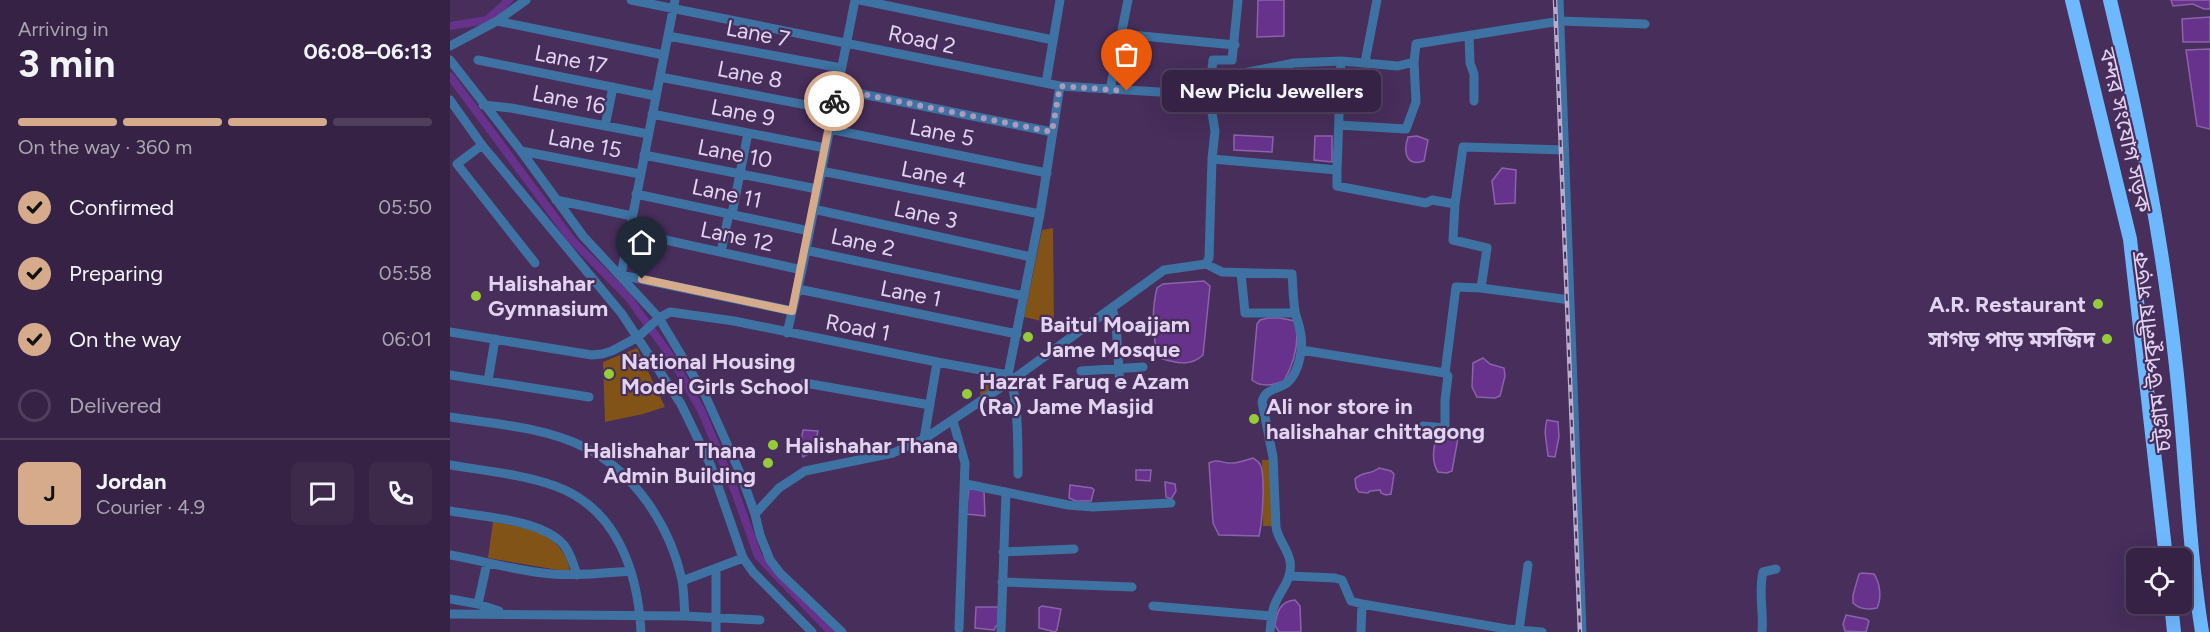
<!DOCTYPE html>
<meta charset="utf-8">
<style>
body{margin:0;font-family:Figtree,"Noto Sans Bengali",sans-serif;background:#3d2a4b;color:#f1f3f6;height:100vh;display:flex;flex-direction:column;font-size:22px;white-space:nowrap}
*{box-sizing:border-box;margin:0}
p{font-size:20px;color:#aaa4b2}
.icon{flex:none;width:33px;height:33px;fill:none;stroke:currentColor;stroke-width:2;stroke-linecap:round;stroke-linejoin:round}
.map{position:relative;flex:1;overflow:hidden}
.sheet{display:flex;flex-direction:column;background:#352244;width:450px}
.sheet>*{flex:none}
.fabs{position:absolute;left:1676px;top:548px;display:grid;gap:12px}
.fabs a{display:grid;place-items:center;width:66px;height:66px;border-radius:9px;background:#352244;box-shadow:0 6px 24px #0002,0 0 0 2px #4f3f5d;font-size:30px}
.pin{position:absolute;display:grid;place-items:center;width:51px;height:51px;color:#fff;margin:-62px -26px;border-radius:50% 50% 50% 0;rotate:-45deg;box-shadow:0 0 6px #0007}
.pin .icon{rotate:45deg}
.courier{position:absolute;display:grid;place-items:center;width:60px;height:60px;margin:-30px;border:4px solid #d6ab8b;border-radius:50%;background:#fff;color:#222;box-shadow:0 2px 8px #0007}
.bubble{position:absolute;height:42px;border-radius:9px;background:#352244;box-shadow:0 6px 24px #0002,0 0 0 2px #4f3f5d;font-size:20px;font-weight:700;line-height:42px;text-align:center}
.head em{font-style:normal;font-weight:700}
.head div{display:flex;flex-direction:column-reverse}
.head{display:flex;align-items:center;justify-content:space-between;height:102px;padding:0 18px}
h1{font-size:39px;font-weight:700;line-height:45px}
.bar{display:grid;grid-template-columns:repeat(4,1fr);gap:9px 6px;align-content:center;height:72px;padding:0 18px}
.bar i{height:8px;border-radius:4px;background:#4f3f5d}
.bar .selected{background:#d6ab8b}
.bar p{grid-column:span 4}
.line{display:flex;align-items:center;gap:15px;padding:0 18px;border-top:2px solid #4f3f5d}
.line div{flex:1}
.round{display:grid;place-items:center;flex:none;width:63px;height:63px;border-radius:9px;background:#3d2a4b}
ol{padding:0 18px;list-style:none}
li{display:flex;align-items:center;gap:18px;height:66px}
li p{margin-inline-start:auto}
li .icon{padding:6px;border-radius:50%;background:#d6ab8b;color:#111;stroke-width:4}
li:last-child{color:#aaa4b2}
li i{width:33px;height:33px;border:3px solid #4f3f5d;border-radius:50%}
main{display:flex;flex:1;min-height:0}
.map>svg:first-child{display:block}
.green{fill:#815316}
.water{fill:#66328c;stroke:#8b63aa;stroke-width:1.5}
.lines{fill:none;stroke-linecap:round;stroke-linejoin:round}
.canal{stroke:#66328c;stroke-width:8}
.minor{stroke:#3e72a2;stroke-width:9}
.highway{stroke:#6eb9fe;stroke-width:14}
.rail-casing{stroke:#bcaccc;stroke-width:4.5}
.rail{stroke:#472e5b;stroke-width:2;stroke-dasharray:7;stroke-linecap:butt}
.done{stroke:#ac9abc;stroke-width:6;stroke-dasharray:0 10.8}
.route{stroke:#d6ab8b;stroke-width:8}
.poi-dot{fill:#96cc3a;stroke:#472e5b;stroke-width:2}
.labels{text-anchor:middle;stroke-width:4.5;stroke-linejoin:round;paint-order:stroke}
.street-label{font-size:22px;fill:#e2d4f0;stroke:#472e5b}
.poi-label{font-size:22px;font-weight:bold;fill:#e2d4f0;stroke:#472e5b;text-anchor:start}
</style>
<main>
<section class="sheet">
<div class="head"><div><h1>3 min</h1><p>Arriving in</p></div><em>06:08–06:13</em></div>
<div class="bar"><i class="selected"></i><i class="selected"></i><i class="selected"></i><i></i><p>On the way · 360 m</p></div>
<ol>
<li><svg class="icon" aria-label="check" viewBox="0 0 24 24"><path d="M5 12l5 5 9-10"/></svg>Confirmed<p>05:50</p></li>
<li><svg class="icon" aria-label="check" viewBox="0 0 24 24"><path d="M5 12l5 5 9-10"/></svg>Preparing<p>05:58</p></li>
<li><svg class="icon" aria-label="check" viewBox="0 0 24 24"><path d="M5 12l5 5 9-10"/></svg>On the way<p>06:01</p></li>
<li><i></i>Delivered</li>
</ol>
<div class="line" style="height:108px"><b class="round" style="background:#d6ab8b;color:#111">J</b><div><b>Jordan</b><p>Courier · 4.9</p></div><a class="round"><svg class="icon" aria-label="chat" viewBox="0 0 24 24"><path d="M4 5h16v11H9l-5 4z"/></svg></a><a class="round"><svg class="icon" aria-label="phone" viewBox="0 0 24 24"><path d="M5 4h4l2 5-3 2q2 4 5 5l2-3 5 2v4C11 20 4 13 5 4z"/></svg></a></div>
</section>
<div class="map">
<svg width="1760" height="632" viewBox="0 0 1760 632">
<rect width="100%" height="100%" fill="#472e5b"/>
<!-- green -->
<path class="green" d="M603,228L604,324L574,317L592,230Z
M187,348L215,407L193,414L155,422L153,362Z
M529,377L547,379V384L531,396L530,393L535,384Z
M812,460H823L825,526H813Z
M43,522C75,527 115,533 120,572L38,558Z"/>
<!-- water -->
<path class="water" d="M808,0H834V36L807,37Z
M1721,0H1760V9H1754L1743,4L1723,6Z
M1760,17V42H1733L1732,19Z
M1760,49V129L1747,126L1736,50Z
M784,135L823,137L822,152L784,150Z
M865,136H882V162L864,160Z
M967,136L978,140L974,161C956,167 953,152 958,137Z
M1052,168L1066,170L1065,203L1045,204L1042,181Z
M754,281L760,286L753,355C741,367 725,363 710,358C701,339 702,308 707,288L713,284Z
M818,318H830L845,321C850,342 844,363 834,381C823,385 812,388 802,380L807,324L810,320Z
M1033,358L1040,364L1054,368L1055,376L1050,396L1045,398L1027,397L1022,387L1023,363Z
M1097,420L1108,422L1109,437L1105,457L1098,456C1097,443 1093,432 1097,420Z
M353,430L368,431L364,451L353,457L350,446Z
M993,434L1008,438L1002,471L997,473L988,472C981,461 983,446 988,435Z
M803,458C806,460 808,461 810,464C816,475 812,524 809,536L769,535L763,523L759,463C767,459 770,462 778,463C785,464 796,460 803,458Z
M929,468L941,471L944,474L941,494L936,495L931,493L930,490L920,491L918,493L909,492L906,488L905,479C912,471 921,475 929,468Z
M686,470H701L700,481L686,480Z
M715,482L725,484L726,491L721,499L716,497Z
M620,485L642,488L644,490L641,501H626L619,498Z
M519,488L534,491L535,516L516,514Z
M1412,573L1424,574C1430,583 1432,598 1427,608C1418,610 1410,610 1403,603V595L1409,574Z
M845,600L850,606L851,632H829L825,625C827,612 830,601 845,600Z
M592,606L611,609L607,630L605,632L589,628V608Z
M526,607H551L550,627L546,626L544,630L525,628Z
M1396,615L1416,619L1419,621L1416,632L1395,631L1393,624Z"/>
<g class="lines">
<!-- canal -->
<path class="canal" d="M0,26L37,20L59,0
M0,76L121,239L178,297L219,354L252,412L284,489L308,556L381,632"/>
<!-- minor -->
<path class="minor" d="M181,0L610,86L759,95
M225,0L171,275L342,311
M410,0L603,40
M1109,0L1132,632
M47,21L214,55
M671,34L785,45
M218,36L391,68
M1019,36L1020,63L1024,74V101
M0,46L47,21L76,0
M0,60L71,151L133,236L209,318L255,395L291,475L305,514L310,535L320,560L330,573L392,632
M28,60L206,96
M915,62L927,0
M210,77L383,110
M596,83L610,0
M761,83L771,84V79H777L778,76L844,63L891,61
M387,89L602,132
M660,90L678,0
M0,100L32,145L172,314L231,404L261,466L293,558L303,572L362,632
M33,105L61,108L198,134
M202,114L375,148
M889,125L956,129L966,102L964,62
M155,126L163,87
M379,129L597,173
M32,145L7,164L85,263
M71,151L190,174
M194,155L367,189
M762,159L887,170L891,61L948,66L964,62L966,44L1110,21L1195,24
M887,170V186L976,203L982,200L1005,204L1003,240L1037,248L1031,288
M371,171L590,214
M186,194L359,231
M106,200L182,216
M1005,204L1013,147L1114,150
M363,209L581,257
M282,214L298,133
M179,232L352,270
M355,250L574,296
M271,252L279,213
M756,264L772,272L842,274C843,286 843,299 845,311C846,318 849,323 850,330C854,345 850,372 837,383C828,390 815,388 812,402L823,457L826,527C828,540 837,547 840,561C843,579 831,589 825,604C821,613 821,623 820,632
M791,273L795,313H845
M348,289L567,334
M662,308L666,323L670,387
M0,332L142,355L152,354L162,351L188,337L209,318L220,312L284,321L487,362L558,375C569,393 568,451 568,474
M337,333L352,270L405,0
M851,350L995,373L1006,287L1031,288L1120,300
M631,371L693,367
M0,375L139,397
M558,375L590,214L610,86
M38,381L45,339
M355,383L480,405
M0,417C44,424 94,427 134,447C185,472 220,526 232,580C234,592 234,604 235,616
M503,421L515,463L509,629
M973,426L995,428V400L998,376L995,373
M474,439L487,362
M0,465C35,471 71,474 105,486C167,508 188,572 191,632
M516,484L618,505L643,507L721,503
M0,511C33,517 91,519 114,545C120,553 124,565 127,575
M305,514L329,488L355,471L443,453L474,439L562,380L714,270L756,264L759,258L762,159L765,131L759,95L763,60H782L788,0
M553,552L624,549
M0,555C34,561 67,571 102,574C128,576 155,573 181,571
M840,576L885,578L892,580L901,601L912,604L1057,629L1092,632
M232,581L293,558
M552,582L682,587
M0,599L28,604L49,611
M28,604L37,563
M703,606L821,616
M0,614L235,616L310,620
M1069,630L1078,565
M266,632V569
M551,632L556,492
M911,632L912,604
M1312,632C1314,611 1308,593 1313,572L1326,569"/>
<!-- highway -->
<path class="highway" d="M1622,0L1680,239L1716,558
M1660,0C1689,120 1713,243 1726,366C1736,454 1738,544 1752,632
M1721,603L1724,632"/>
<!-- rail casing -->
<g class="rail-casing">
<path id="rail" d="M1105,0L1130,632"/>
</g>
<!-- rail -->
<use href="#rail" class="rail"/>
</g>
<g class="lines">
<!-- done -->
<path class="done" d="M384,101L387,89L602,132L610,86L677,91"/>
<!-- route -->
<path class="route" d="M192,279L342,311L384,101"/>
</g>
<!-- markers -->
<g class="poi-dot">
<circle cx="26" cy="296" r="6"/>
<circle cx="1648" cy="304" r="6"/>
<circle cx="578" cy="337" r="6"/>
<circle cx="1657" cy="339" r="6"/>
<circle cx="159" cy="374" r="6"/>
<circle cx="517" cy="394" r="6"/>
<circle cx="804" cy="419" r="6"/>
<circle cx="323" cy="445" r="6"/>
<circle cx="318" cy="463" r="6"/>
</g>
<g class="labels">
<!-- street labels -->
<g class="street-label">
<text transform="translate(308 33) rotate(11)" y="8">Lane 7</text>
<text transform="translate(472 39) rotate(12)" y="8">Road 2</text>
<text transform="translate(121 59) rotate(11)" y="8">Lane 17</text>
<text transform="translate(300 74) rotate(11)" y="8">Lane 8</text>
<text transform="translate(119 99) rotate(11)" y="8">Lane 16</text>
<text transform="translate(293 112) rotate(11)" y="8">Lane 9</text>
<text transform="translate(1676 130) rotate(77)" y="8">বন্দর সংযোগ সড়ক</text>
<text transform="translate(492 132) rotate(11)" y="8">Lane 5</text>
<text transform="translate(135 143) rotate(11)" y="8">Lane 15</text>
<text transform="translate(285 153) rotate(11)" y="8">Lane 10</text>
<text transform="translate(484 174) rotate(11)" y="8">Lane 4</text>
<text transform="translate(277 193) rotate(12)" y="8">Lane 11</text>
<text transform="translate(476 214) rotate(12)" y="8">Lane 3</text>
<text transform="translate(287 236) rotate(12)" y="8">Lane 12</text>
<text transform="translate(413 242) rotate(12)" y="8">Lane 2</text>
<text transform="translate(461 293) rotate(11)" y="8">Lane 1</text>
<text transform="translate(408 327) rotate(11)" y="8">Road 1</text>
<text transform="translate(1701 352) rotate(-97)" y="8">চট্টগ্রাম উপকূলীয় সড়ক</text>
</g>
<!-- poi labels -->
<g class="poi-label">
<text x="38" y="291">Halishahar<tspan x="38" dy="25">Gymnasium</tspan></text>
<text x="1636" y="312" text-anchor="end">A.R. Restaurant</text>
<text x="590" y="332">Baitul Moajjam<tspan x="590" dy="25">Jame Mosque</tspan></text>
<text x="1645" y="347" text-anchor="end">সাগড় পাড় মসজিদ</text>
<text x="171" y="369">National Housing<tspan x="171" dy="25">Model Girls School</tspan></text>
<text x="529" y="389">Hazrat Faruq e Azam<tspan x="529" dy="25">(Ra) Jame Masjid</tspan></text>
<text x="816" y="414">Ali nor store in<tspan x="816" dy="25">halishahar chittagong</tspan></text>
<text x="335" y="453">Halishahar Thana</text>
<text x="306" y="458" text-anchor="end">Halishahar Thana<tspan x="306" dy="25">Admin Building</tspan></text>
</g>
</g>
</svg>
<div class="fabs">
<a><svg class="icon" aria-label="locate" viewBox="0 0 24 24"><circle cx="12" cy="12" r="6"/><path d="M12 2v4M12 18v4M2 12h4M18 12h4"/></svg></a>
</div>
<div class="pin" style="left:677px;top:91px;background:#ea580c"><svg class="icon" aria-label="bag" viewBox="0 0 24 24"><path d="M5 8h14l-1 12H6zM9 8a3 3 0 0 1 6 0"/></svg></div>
<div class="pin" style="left:192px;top:279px;background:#1f2937"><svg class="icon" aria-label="home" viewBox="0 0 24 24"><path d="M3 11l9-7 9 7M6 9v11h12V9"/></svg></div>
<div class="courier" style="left:384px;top:101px"><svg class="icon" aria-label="bike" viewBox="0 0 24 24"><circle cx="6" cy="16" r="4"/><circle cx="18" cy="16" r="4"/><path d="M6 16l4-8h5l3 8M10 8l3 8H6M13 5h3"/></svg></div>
<div class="bubble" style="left:712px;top:70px;width:219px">New Piclu Jewellers</div>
</div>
</main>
